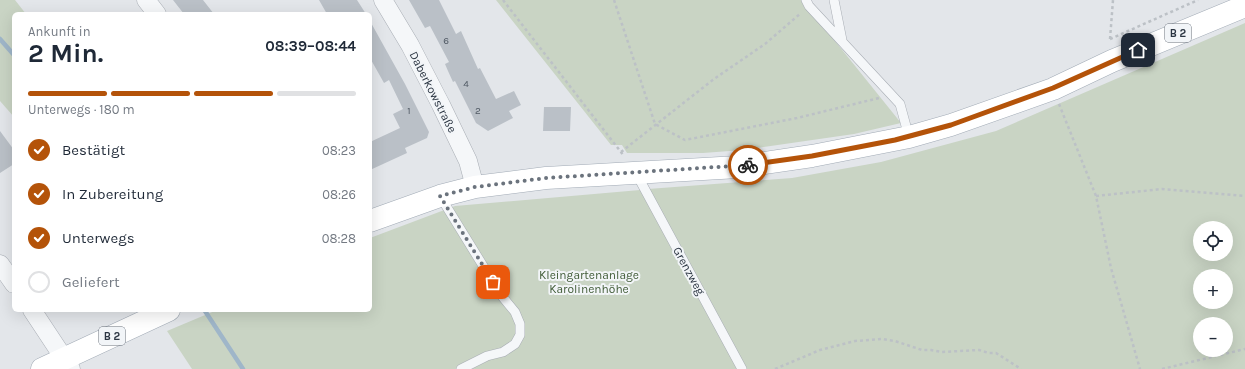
<!DOCTYPE html>
<html lang="de">
<meta charset="utf-8">
<style>
body{margin:0;font-family:Karla,sans-serif;background:#f2f2f3;color:#1f2937;height:100vh;display:flex;flex-direction:column;font-size:15px;white-space:nowrap}
*{box-sizing:border-box;margin:0}
p{font-size:13px;color:#747a83}
.icon{flex:none;width:22px;height:22px;fill:none;stroke:currentColor;stroke-width:2;stroke-linecap:round;stroke-linejoin:round}
.map{position:relative;flex:1;overflow:hidden}
.sheet{position:absolute;left:12px;top:12px;width:360px;height:300px;display:flex;flex-direction:column;background:#fff;border-radius:6px;box-shadow:0 4px 16px #0002}
.sheet>*{flex:none}
.fabs{position:absolute;left:1193px;top:221px;display:grid;gap:8px}
.fabs a{display:grid;place-items:center;width:40px;height:40px;border-radius:50%;background:#fff;box-shadow:0 4px 16px #0002;font-size:20px}
.pin{position:absolute;display:grid;place-items:center;width:34px;height:34px;color:#fff;margin:-17px;border-radius:8px;box-shadow:0 2px 6px #0006}
.courier{position:absolute;display:grid;place-items:center;width:40px;height:40px;margin:-20px;border:3px solid #b45309;border-radius:50%;background:#fff;color:#222;box-shadow:0 1px 5px #0007}
.head em{font-style:normal;font-weight:700}
.head div{display:flex;flex-direction:column-reverse}
.head{display:flex;align-items:center;justify-content:space-between;height:68px;padding:0 16px}
h1{font-size:26px;font-weight:700;line-height:30px}
.bar{display:grid;grid-template-columns:repeat(4,1fr);gap:6px 4px;align-content:center;height:48px;padding:0 16px}
.bar i{height:5px;border-radius:3px;background:#e0e1e3}
.bar .current{background:#b45309}
.bar p{grid-column:span 4}
ol{padding:0 16px;list-style:none}
li{display:flex;align-items:center;gap:12px;height:44px}
li p{margin-inline-start:auto}
li .icon{padding:4px;border-radius:50%;background:#b45309;color:#fff;stroke-width:4}
li:last-child{color:#747a83}
li i{width:22px;height:22px;border:2px solid #e0e1e3;border-radius:50%}
.map>svg:first-child{display:block}
.green{fill:#c9d4c4;fill-rule:evenodd}
.lines{fill:none;stroke-linecap:round;stroke-linejoin:round}
.stream{stroke:#9fb6c9;stroke-width:4.5}
.building{fill:#bac0c7}
.service-casing{stroke:#a8adb4;stroke-width:10}
.minor-casing{stroke:#a8adb4;stroke-width:19}
.primary-casing{stroke:#a2abb6;stroke-width:23}
.path{stroke:#bcc1c6;stroke-width:2.5;stroke-dasharray:3 3;stroke-linecap:butt}
.service{stroke:#f5f7f9;stroke-width:9}
.minor{stroke:#f5f7f9;stroke-width:18}
.primary{stroke:#fff;stroke-width:22}
.done{stroke:#6b737d;stroke-width:4;stroke-dasharray:0 7.2}
.route{stroke:#b45309;stroke-width:5}
.labels{text-anchor:middle;stroke-width:4;stroke-linejoin:round;paint-order:stroke}
.number-label{font-size:10px;fill:#4f5863}
.shield{fill:#f2f5f8;stroke:#676f79;stroke-width:1}
.shield-label{font-size:11px;font-weight:bold;fill:#2b3542}
.street-label{font-size:12px;fill:#2b3542;stroke:#f2f5f8}
.park-label{font-size:12px;fill:#425d39;stroke:#f2f5f8}
</style>
<div class="map">
<svg width="1245" height="369" viewBox="0 0 1245 369">
<rect width="100%" height="100%" fill="#e3e6ea"/>
<!-- green -->
<path class="green" d="M0,0H15L26,14H14V117L0,101Z
M496,0H802L901,123L854,134L743,150L703,153H627L622,145H611Z
M1245,23V369H742L648,189L792,178L881,162L996,131ZM1200,228H1226V254H1200ZM1200,276H1226V302H1200ZM1200,324H1226V350H1200Z
M640,190L739,369H192L167,331L217,310H370V238L455,206Z"/>
<g class="lines">
<!-- stream -->
<path class="stream" d="M0,39L14,55
M205,311L243,369"/>
</g>
<!-- building -->
<path class="building" d="M173,0H203L214,14H184Z
M319,0H357L366,14H327Z
M409,0H439L456,34L461,31L478,69L480,68L496,99L514,91L521,105L509,111L513,118L488,131L476,123L455,81L453,82L448,71L445,64L449,62L430,26L425,28Z
M370,21L405,84L429,132L427,138L405,148L407,153L370,170V142L400,128L393,114L403,109L389,80L384,83L370,58Z
M544,107H571L570,131H543Z
M0,131L14,150V164L0,173Z"/>
<g class="lines">
<!-- service casing -->
<g class="service-casing">
<path id="service" d="M806,0L809,6L900,104L909,137
M834,0L842,40
M636,173L742,369
M440,196L501,295L515,312L520,324V335L515,344L503,352L487,356L461,369"/>
</g>
<!-- minor casing -->
<g class="minor-casing">
<path id="minor" d="M146,0L157,14
M383,0L410,45L441,105L468,161L475,187
M0,264L14,284
M32,310L71,369"/>
</g>
<!-- primary casing -->
<g class="primary-casing">
<path id="primary" d="M370,221L440,196L475,187L546,178L738,167L812,156L909,137L951,125L1053,89L1112,61L1245,6
M42,369L169,310"/>
</g>
<!-- path -->
<path class="path" d="M503,0L624,156
M614,0L655,124L685,140L797,118L879,98
M1110,39L1198,0
M1110,39L1113,0
M1059,104L1096,196L1111,268L1140,369
M621,152L714,79L765,44L801,13
M1096,196L1162,189L1245,196
M775,369L820,350L855,341L882,339L895,341L922,350H931L942,352L979,350L989,353H996L1021,369
M1162,369L1245,349"/>
<!-- service -->
<use href="#service" class="service"/>
<!-- minor -->
<use href="#minor" class="minor"/>
<!-- primary -->
<use href="#primary" class="primary"/>
</g>
<g class="lines">
<!-- done -->
<path class="done" d="M493,282L440,196L475,187L546,178L748,165"/>
<!-- route -->
<path class="route" d="M748,165L812,156L895,140L951,125L1053,88L1138,50"/>
</g>
<g class="labels">
<!-- number labels -->
<g class="number-label">
<text x="446" y="44">6</text>
<text x="466" y="87">4</text>
<text x="409" y="114">1</text>
<text x="478" y="114">2</text>
</g>
<!-- shield labels -->
<g class="shield">
<rect x="1165" y="24" width="26" height="18" rx="3"/>
<rect x="99" y="327" width="26" height="18" rx="3"/>
</g>
<g class="shield-label">
<text x="1178" y="37">B 2</text>
<text x="112" y="340">B 2</text>
</g>
<!-- street labels -->
<g class="street-label">
<text transform="translate(433 92) rotate(63)" y="4">Daberkowstraße</text>
<text transform="translate(689 271) rotate(61)" y="4">Grenzweg</text>
</g>
<!-- park labels -->
<g class="park-label">
<text x="589" y="279">Kleingartenanlage<tspan x="589" dy="14">Karolinenhöhe</tspan></text>
</g>
</g>
</svg>
<div class="fabs">
<a><svg class="icon" aria-label="locate" viewBox="0 0 24 24"><circle cx="12" cy="12" r="6"/><path d="M12 2v4M12 18v4M2 12h4M18 12h4"/></svg></a>
<a>+</a>
<a>−</a>
</div>
<div class="pin" style="left:493px;top:282px;background:#ea580c"><svg class="icon" aria-label="bag" viewBox="0 0 24 24"><path d="M5 8h14l-1 12H6zM9 8a3 3 0 0 1 6 0"/></svg></div>
<div class="pin" style="left:1138px;top:50px;background:#1f2937"><svg class="icon" aria-label="home" viewBox="0 0 24 24"><path d="M3 11l9-7 9 7M6 9v11h12V9"/></svg></div>
<div class="courier" style="left:748px;top:165px"><svg class="icon" aria-label="bike" viewBox="0 0 24 24"><circle cx="6" cy="16" r="4"/><circle cx="18" cy="16" r="4"/><path d="M6 16l4-8h5l3 8M10 8l3 8H6M13 5h3"/></svg></div>
<section class="sheet">
<div class="head"><div><h1>2 Min.</h1><p>Ankunft in</p></div><em>08:39–08:44</em></div>
<div class="bar"><i class="current"></i><i class="current"></i><i class="current"></i><i></i><p>Unterwegs · 180 m</p></div>
<ol>
<li><svg class="icon" aria-label="check" viewBox="0 0 24 24"><path d="M5 12l5 5 9-10"/></svg>Bestätigt<p>08:23</p></li>
<li><svg class="icon" aria-label="check" viewBox="0 0 24 24"><path d="M5 12l5 5 9-10"/></svg>In Zubereitung<p>08:26</p></li>
<li><svg class="icon" aria-label="check" viewBox="0 0 24 24"><path d="M5 12l5 5 9-10"/></svg>Unterwegs<p>08:28</p></li>
<li><i></i>Geliefert</li>
</ol>
</section>
</div>
